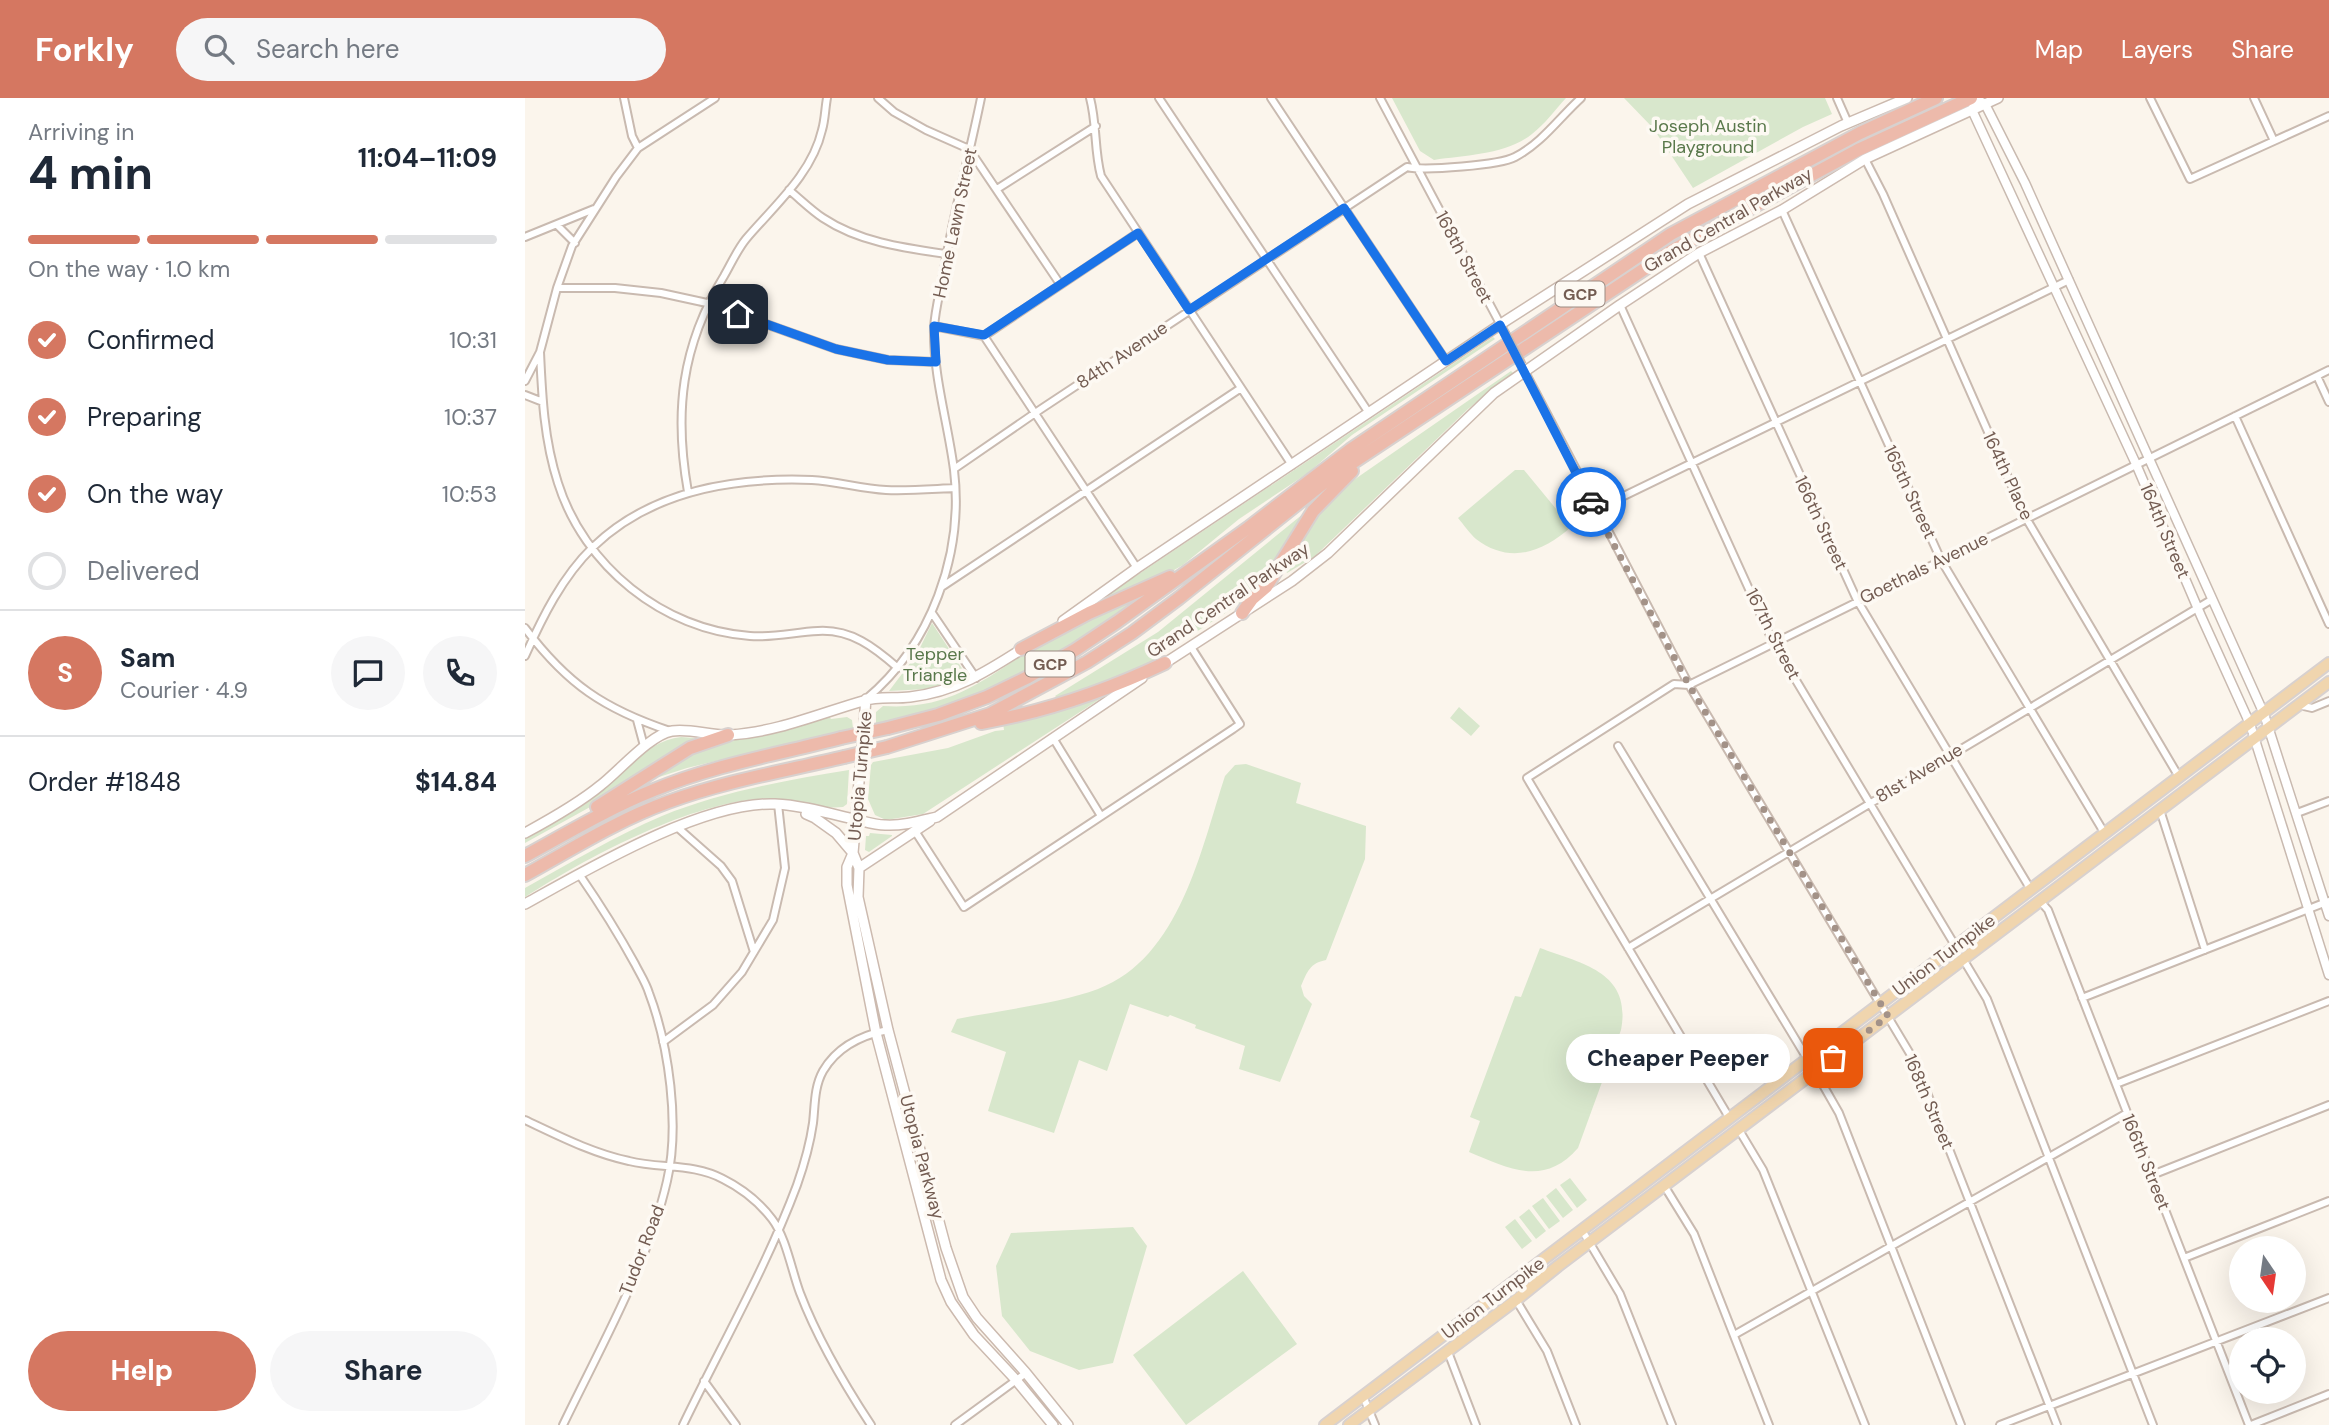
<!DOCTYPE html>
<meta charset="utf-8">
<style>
body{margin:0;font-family:"DM Sans",sans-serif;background:#f6f6f7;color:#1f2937;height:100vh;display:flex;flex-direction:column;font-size:26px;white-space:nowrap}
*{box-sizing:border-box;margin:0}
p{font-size:23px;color:#747a83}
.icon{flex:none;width:38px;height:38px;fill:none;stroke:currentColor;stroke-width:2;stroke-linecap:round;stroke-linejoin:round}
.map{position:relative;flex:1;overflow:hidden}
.sheet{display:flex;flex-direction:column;background:#fff;width:525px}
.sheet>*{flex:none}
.needle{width:46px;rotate:167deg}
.tools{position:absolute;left:1704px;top:1138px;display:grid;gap:14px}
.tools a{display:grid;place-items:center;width:77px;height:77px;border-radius:50%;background:#fff;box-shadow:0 7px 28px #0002;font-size:35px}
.pin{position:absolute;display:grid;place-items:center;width:60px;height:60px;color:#fff;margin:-30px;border-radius:14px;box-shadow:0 4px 10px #0006}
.courier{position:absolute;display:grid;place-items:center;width:70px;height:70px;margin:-35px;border:5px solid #1a73e8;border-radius:50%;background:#fff;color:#222;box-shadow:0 2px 9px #0007}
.bubble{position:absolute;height:49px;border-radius:24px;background:#fff;box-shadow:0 7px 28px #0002;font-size:23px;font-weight:700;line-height:49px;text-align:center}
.overview em{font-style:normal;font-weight:700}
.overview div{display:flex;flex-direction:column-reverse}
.overview{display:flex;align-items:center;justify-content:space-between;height:119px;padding:0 28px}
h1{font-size:46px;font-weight:700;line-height:52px}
.bar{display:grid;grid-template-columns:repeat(4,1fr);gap:10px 7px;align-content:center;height:84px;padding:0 28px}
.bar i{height:9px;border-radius:5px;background:#e0e1e3}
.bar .active{background:#d57761}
.bar p{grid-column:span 4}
.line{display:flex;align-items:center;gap:18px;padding:0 28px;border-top:2px solid #e0e1e3}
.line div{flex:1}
.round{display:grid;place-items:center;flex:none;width:74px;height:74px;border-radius:37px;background:#f6f6f7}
ol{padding:0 28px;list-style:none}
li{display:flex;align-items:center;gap:21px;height:77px}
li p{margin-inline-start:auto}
li .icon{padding:7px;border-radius:50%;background:#d57761;color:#fff;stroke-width:4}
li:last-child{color:#747a83}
li i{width:38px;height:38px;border:4px solid #e0e1e3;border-radius:50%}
.cta{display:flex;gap:14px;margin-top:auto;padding:14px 28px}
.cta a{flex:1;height:80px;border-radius:42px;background:#d57761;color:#fff;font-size:28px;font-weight:700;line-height:80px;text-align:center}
.cta a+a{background:#f6f6f7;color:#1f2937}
header{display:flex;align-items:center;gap:42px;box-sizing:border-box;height:98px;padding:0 35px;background:#d57761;color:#fff}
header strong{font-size:33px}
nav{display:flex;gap:38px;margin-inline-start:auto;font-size:24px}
.search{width:490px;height:63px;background:#f6f6f7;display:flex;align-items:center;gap:18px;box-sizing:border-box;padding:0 24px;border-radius:38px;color:#747a83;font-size:26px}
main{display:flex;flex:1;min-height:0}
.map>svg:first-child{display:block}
.green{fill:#d8e7cc}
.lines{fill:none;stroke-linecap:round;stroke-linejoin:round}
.minor-casing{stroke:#c9bab0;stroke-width:10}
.tertiary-casing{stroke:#c9bab0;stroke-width:11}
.secondary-casing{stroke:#ccbaaf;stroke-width:12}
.primary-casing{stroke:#d8d1cf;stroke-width:14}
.motorway-casing{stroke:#d8d1cf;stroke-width:16}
.minor{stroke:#fff;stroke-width:6}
.tertiary{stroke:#fff;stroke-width:8}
.secondary{stroke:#fff;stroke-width:9}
.primary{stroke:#f0d5ae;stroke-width:10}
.motorway{stroke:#edbaab;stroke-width:12}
.minor-bridge-casing{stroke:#c9bab0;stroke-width:10;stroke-linecap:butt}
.motorway-bridge-casing{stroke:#d8d1cf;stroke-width:16;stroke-linecap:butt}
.minor-bridge{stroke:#fff;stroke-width:6}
.motorway-bridge{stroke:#edbaab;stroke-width:12}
.done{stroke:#a39288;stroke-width:7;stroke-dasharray:0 12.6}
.route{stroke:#1a73e8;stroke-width:9}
.labels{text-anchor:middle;stroke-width:7;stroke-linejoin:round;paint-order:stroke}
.shield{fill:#fdf9f3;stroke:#9c8b82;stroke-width:2}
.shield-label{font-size:16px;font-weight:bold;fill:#735c52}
.park-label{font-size:18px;fill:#59784b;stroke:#fdf9f3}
.street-label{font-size:18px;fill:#735c52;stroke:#fdf9f3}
</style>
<header>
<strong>Forkly</strong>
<div class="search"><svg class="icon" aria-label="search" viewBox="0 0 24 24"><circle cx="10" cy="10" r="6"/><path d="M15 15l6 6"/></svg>Search here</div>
<nav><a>Map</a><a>Layers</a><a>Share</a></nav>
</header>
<main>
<section class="sheet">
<div class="overview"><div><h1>4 min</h1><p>Arriving in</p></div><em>11:04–11:09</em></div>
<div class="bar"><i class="active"></i><i class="active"></i><i class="active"></i><i></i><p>On the way · 1.0 km</p></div>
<ol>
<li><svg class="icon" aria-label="check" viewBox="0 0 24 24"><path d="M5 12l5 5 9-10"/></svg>Confirmed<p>10:31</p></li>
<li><svg class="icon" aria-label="check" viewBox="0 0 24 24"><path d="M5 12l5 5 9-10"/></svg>Preparing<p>10:37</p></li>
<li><svg class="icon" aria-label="check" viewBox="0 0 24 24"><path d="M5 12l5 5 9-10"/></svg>On the way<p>10:53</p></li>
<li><i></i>Delivered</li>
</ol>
<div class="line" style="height:126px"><b class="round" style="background:#d57761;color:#fff">S</b><div><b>Sam</b><p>Courier · 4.9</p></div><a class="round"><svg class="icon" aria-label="chat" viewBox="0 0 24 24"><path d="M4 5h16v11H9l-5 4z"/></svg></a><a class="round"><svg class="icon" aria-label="phone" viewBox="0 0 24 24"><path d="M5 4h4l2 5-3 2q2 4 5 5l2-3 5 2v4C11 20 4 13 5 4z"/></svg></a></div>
<div class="line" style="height:91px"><div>Order #1848</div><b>$14.84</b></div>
<div class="cta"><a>Help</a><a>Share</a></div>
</section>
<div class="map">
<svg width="1804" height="1327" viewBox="0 0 1804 1327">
<rect width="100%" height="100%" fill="#fbf5ec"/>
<!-- green -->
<path class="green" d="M867,0H1041C1030,12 1020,26 1007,36C981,57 941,57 909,62L895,53Z
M1099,0H1300L1307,16L1278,29L1168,90L1128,30Z
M968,239L970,241L827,337L783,375L714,421L658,467L633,481L551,518Z
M986,273L988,275L943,311L789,459L762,475L760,468L785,423L810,395Z
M990,372H999L1046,429C1018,454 985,467 951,441C945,436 939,427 933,420Z
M789,407L740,486L723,500L610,574L533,601L530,598L633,534Z
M609,501L611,503L580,528L497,576L425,610L351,629V614L358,608C430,613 463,577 520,543C548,526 579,514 609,501Z
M407,525L442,578L402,591L364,593L392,556Z
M592,590L398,716L361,722L350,717L343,701L346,667L348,664L423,650L470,633L479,632L478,625Z
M934,609L955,628L946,638L925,620Z
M304,618L306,621L322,619L327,622L328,630L162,670L134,679L130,675L155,659L194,645L256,634Z
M156,639L169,640L167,645L85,698L0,745V740C21,728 43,717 63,704C93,684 117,643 156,639Z
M721,666L776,685L771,705L841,728L840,761L801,862C785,865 782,874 776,888L779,898L787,906L755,984L714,971L720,948L670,930L671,927L645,917L643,919L605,906L582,973L554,962L529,1035L463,1013L481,954L426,934L432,921C476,912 532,906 573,891C655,860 676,751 700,678L710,667Z
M324,672L322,706L318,709C290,712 261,699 232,701C158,708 63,759 0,799V790C45,765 90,738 137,718C196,694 262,682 324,672Z
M345,735L367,737V738L344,754L340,752L341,738H344Z
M1015,850C1058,866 1107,874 1096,932L1053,1050C1019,1089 985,1071 944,1054L955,1023L945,1019L990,898L996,899Z
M1045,1080L1062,1102L1052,1110L1035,1087Z
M1031,1090L1048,1112L1038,1120L1021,1098Z
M1018,1100L1035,1123L1024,1131L1007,1108Z
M1004,1111L1021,1133L1011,1141L994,1119Z
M990,1121L1007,1143L997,1151L980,1129Z
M608,1129L622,1148L588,1265L554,1272L505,1253L477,1218L471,1168L486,1135Z
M718,1173L772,1246L661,1327L608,1257Z"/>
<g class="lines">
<!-- minor casing -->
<g class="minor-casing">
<path id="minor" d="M99,0L107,38L113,50
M353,0L369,14L401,32L444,51L535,186
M565,0C572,26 569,52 576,78L767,367
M634,0L844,315
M746,0L921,263
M855,0L980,235
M1312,0L1323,25
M1625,0L1665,81L1804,18
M1729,0L1749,43
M1340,61L1358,96L1501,420L1654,679
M472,91L571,28
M264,92C275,101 286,112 298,120C334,144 379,150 421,156
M1257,112L1416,462L1580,736
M32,127L50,145
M0,139L69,111
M1174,155L1332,502L1506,792
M32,190H90L136,195L182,205L311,251L363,262L411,264
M1095,207L1248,544L1431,849
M409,228L459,238L612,470
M459,238L613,135
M15,254C17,298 19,342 33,385C59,468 138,532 225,538C249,540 270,534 293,533C326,531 349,549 373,570
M999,272L1164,587L1390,964L1532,1327
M1792,278L1804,304
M0,283L15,254L32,190L47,148L91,79L113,50L190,0
M0,297L18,304
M1710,318L1804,526
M429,371L516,311L882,69C900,73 975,67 990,59C1017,45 1034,20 1056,0
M163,394C149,315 156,248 199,178C206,166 212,152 221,141C249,108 287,76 297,32C300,22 300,11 302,0
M1070,412L1544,182
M418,488L716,290
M407,515L451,580
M0,530C42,586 79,611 145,633
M0,558C17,520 37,479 68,449C126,393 209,379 287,382C311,383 336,391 361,392C384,393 407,391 430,390
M341,601C406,547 439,456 429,372C423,325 408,278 409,230C410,212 415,194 418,177C428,117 444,59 456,0
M1774,607L1787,610L1804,603
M112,622L119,648
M528,640L576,718
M1093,648L1283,962
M1635,712L1680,852
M1772,715L1804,703
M152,729L196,768L207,783L229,854
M390,733L439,809L708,631L715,626L666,549
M1515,803L1523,812L1724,1327
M1103,850L1686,502
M1438,861L1462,901L1628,1327
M1557,900L1804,803
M138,944L188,907L217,874L248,822L260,770L253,706
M1290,973L1314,1015L1436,1327
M1591,986L1804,903
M1205,1021L1002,680L1149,586L1164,587L1804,272
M0,1022C34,1038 67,1055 104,1063C136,1071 168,1065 198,1081C216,1090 234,1104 247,1121C261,1139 267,1174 275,1195C293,1242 319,1286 346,1327
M1214,1032L1238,1072L1340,1327
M1627,1077L1804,1007
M1140,1089L1169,1136L1244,1327
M1057,1132L1095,1196L1147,1327
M1659,1160L1804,1103
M991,1202L1022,1253L1051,1327
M1209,1237L1602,1015
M923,1254L951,1327
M179,1283L211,1327
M838,1298L850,1327
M38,1327C75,1250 123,1166 142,1083C155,1027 144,948 124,895C121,885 115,876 110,866C93,835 74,805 54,776
M158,1327C196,1248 241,1170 272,1087C279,1067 285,1046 288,1025C290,1008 289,989 298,973C312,949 337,937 363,932
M430,1327L501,1275
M1475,1327L1804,1200
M1726,1327L1804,1296"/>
</g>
<!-- tertiary casing -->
<g class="tertiary-casing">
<path id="tertiary" d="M1451,1L1447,12L1611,366L1676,518L1725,626L1804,877
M1455,3L1460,6L1500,85L1739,616L1804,818"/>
</g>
<!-- secondary casing -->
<g class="secondary-casing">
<path id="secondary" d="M538,523L612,470L982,222L1163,106L1316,28L1382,0
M637,567L767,483L803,455L969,295L1095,207L1174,155L1257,112L1340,61L1473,0
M341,601L328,755L322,769V787L351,935L416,1182L426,1204L449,1237L491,1282L528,1327
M281,716L290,720L311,735L328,755L334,770L333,799L363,932L421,1150L438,1199L452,1220L501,1275L543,1327
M0,735C26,721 53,706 76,687C93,674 126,636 147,633C165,630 186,638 205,637C252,634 293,616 338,603C352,598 370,601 385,599C430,594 463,573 500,549
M334,770L405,723
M0,806C63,771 178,703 250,706C275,707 303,715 328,721C338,723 349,727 360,727C378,728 395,723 412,719L617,580"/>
</g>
<!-- primary casing -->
<g class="primary-casing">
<path id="primary" d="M800,1327L1804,565
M824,1327L991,1202L1033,1168L1804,584"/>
</g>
<!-- motorway casing -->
<g class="motorway-casing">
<path id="motorway" d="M717,515L727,501L741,489L788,413L827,373
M496,551L564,515L645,479
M456,625C519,614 583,592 640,565
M363,630L413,617L462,599L503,579L550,552L592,524L723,430L825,352L1146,136L1335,35L1411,0
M362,649L465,616L562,564L607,535L654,500L806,379L1148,152L1333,52L1446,0
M72,709L165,650L203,637
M0,758C42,735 84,710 129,692C189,667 254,656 316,640
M0,777C47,751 93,722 143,704C200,683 260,673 319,659"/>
</g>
<!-- minor -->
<use href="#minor" class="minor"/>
<!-- tertiary -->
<use href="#tertiary" class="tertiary"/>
<!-- secondary -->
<use href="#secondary" class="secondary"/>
<!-- primary -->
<use href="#primary" class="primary"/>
<!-- motorway -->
<use href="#motorway" class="motorway"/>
<!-- minor-bridge casing -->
<g class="minor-bridge-casing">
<path id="minor-bridge" d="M980,235L997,267"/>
</g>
<!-- motorway-bridge casing -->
<g class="motorway-bridge-casing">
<path id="motorway-bridge" d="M316,640L363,630
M319,659L362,649"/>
</g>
<!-- minor-bridge -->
<use href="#minor-bridge" class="minor-bridge"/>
<!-- motorway-bridge -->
<use href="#motorway-bridge" class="motorway-bridge"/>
</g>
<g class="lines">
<!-- done -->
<path class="done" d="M1066,404L1164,587L1363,918L1308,960"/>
<!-- route -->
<path class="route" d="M213,216L311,251L363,262L411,264L409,228L459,237L613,135L664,212L819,110L921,263L975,227L1066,404"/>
</g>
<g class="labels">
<!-- shield labels -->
<g class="shield">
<rect x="1030.5" y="183.5" width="49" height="25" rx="5"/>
<rect x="500.5" y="553.5" width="49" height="25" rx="5"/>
</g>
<g class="shield-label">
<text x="1055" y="202">GCP</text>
<text x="525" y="572">GCP</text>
</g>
<!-- park labels -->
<g class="park-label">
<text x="1183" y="34">Joseph Austin<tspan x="1183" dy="21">Playground</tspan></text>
<text x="410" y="562">Tepper<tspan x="410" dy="21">Triangle</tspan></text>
</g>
<!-- street labels -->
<g class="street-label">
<text transform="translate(1203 122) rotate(-30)" y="6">Grand Central Parkway</text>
<text transform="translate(430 125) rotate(-78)" y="6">Home Lawn Street</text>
<text transform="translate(939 159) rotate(62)" y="6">168th Street</text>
<text transform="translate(597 257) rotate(-34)" y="6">84th Avenue</text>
<text transform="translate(1483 378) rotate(65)" y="6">164th Place</text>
<text transform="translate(1385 394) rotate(65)" y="6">165th Street</text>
<text transform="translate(1296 425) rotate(65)" y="6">166th Street</text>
<text transform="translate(1640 433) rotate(67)" y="6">164th Street</text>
<text transform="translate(1399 470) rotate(-26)" y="6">Goethals Avenue</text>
<text transform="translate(703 502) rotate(-34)" y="6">Grand Central Parkway</text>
<text transform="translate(1248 536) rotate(63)" y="6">167th Street</text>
<text transform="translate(1394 675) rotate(-31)" y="6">81st Avenue</text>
<text transform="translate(335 678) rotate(-85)" y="6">Utopia Turnpike</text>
<text transform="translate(1419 857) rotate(-37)" y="6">Union Turnpike</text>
<text transform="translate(1404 1004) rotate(67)" y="6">168th Street</text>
<text transform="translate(397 1059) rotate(75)" y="6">Utopia Parkway</text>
<text transform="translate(1621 1064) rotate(68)" y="6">166th Street</text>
<text transform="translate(117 1152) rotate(-69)" y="6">Tudor Road</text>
<text transform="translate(968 1200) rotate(-37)" y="6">Union Turnpike</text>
</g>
</g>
</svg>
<div class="tools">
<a><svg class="needle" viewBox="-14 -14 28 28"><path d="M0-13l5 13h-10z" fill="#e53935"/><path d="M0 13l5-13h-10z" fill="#747a83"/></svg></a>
<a><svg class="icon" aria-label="locate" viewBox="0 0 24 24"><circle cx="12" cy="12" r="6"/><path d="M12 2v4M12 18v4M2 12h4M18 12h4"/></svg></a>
</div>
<div class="pin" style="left:1308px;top:960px;background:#ea580c"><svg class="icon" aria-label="bag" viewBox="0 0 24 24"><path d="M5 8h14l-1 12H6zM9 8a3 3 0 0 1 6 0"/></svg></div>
<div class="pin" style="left:213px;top:216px;background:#1f2937"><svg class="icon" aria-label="home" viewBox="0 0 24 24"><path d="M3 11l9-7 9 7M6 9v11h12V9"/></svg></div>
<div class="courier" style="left:1066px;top:404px"><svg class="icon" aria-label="car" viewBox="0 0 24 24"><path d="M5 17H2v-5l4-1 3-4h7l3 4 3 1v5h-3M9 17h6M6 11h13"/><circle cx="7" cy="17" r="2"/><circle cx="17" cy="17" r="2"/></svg></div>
<div class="bubble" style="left:1041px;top:936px;width:224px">Cheaper Peeper</div>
</div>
</main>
